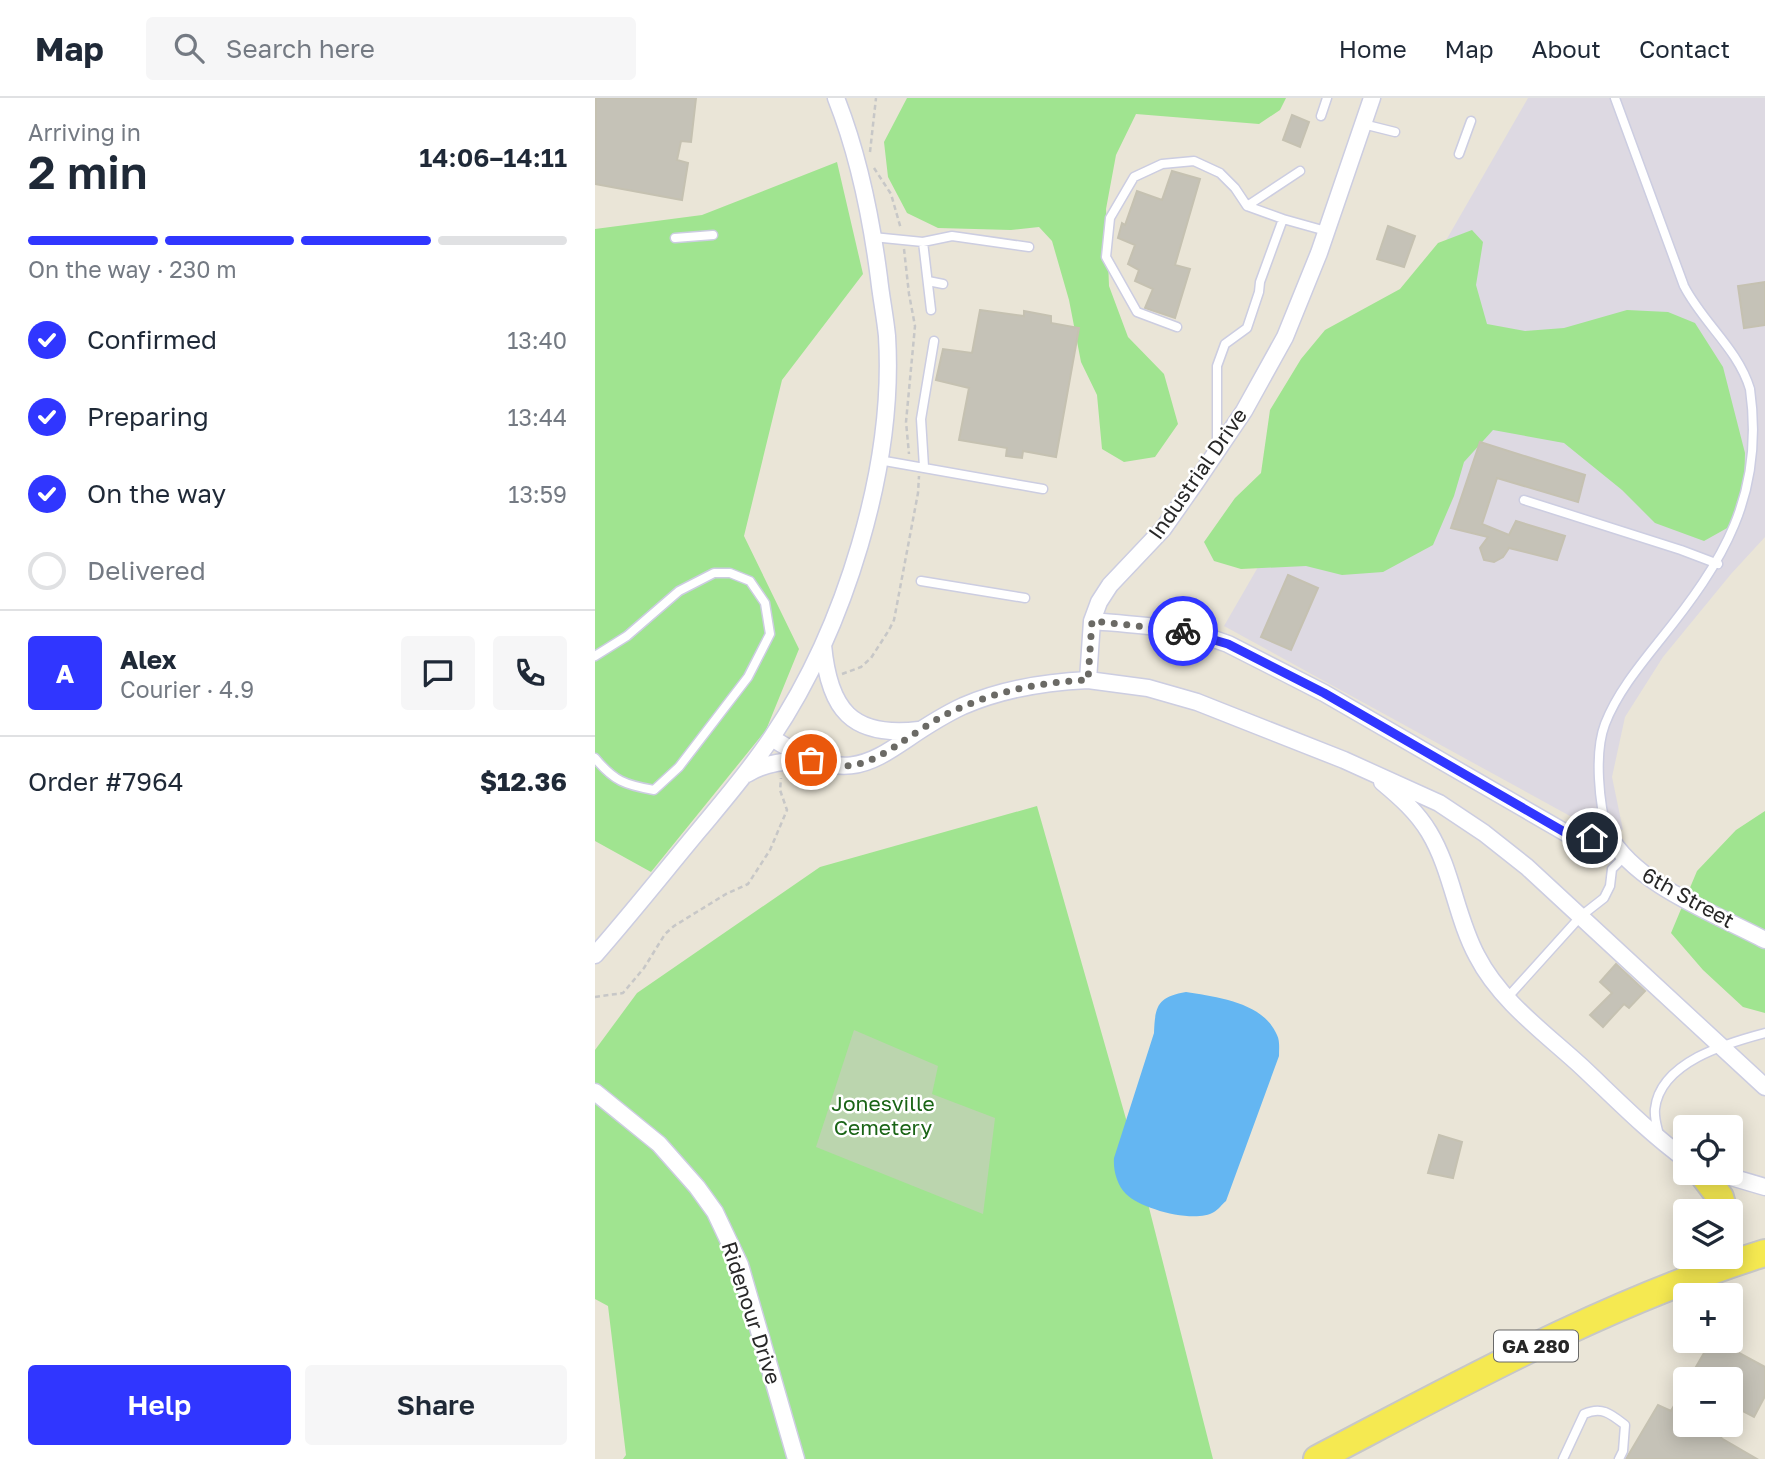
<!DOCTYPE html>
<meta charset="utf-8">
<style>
body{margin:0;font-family:"Golos Text",sans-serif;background:#f6f6f7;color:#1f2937;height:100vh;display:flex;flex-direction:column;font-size:26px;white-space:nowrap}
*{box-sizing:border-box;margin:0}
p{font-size:23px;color:#747a83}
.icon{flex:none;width:38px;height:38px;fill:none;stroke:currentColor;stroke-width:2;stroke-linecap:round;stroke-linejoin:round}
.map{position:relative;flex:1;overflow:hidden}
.drawer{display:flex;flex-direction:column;background:#fff;width:595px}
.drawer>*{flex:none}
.fabs{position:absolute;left:1078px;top:1017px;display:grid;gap:14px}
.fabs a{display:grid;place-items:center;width:70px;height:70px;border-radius:7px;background:#fff;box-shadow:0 4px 18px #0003;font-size:35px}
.pin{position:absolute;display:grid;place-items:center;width:60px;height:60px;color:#fff;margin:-30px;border:4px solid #fff;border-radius:50%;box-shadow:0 2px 7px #0007}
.courier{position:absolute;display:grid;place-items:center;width:70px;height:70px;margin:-35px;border:5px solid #3036ff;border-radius:50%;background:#fff;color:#222;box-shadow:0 2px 9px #0007}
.overview em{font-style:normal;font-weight:600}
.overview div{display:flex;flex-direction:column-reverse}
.overview{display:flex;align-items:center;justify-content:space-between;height:119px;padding:0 28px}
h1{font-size:46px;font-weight:600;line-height:52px}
.bar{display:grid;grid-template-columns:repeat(4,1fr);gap:10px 7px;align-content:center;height:84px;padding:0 28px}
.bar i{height:9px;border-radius:5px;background:#e0e1e3}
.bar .active{background:#3036ff}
.bar p{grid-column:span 4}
.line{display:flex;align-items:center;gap:18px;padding:0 28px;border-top:2px solid #e0e1e3}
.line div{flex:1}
.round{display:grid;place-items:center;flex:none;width:74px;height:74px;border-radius:7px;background:#f6f6f7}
ol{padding:0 28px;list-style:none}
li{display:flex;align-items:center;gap:21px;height:77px}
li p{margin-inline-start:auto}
li .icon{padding:7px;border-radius:50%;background:#3036ff;color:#fff;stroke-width:4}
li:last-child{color:#747a83}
li i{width:38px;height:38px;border:4px solid #e0e1e3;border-radius:50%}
.cta{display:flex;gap:14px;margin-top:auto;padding:14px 28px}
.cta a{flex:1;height:80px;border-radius:7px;background:#3036ff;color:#fff;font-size:28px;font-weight:600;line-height:80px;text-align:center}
.cta a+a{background:#f6f6f7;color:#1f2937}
header{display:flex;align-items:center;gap:42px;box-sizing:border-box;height:98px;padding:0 35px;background:#fff;border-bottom:2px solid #e0e1e3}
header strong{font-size:33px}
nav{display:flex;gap:38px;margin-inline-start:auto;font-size:24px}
.search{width:490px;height:63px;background:#f6f6f7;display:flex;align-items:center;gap:18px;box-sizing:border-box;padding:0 24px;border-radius:7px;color:#747a83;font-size:26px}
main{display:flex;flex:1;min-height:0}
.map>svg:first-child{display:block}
.industrial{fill:#ddd9e2}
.green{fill:#a0e490}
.cemetery{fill:#bbd5ae}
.water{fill:#64b6f2}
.building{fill:#c5c2b7;stroke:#c5c1b1;stroke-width:2}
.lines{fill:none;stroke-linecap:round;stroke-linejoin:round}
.lane-casing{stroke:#cccde1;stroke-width:11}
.street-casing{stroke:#cccde1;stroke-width:19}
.primary-casing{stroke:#c7c7c7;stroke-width:30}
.path{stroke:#c7c7c7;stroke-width:2.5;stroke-dasharray:5 3.5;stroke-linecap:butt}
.lane{stroke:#fff;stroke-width:8}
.street{stroke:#fff;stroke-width:16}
.primary{stroke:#f5e951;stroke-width:26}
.done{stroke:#6b6a65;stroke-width:7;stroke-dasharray:0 12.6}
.route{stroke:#3036ff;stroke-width:9}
.labels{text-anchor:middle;stroke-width:5;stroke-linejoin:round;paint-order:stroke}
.shield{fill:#fff;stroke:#686868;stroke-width:2}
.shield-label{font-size:19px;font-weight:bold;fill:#272727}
.street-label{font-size:21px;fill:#272727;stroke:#fff}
.park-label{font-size:21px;fill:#1a6416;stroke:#fff}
</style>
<header>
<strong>Map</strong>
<div class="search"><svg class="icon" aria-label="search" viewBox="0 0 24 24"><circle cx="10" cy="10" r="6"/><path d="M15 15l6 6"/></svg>Search here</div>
<nav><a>Home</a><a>Map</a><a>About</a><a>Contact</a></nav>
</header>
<main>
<section class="drawer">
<div class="overview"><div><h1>2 min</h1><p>Arriving in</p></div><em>14:06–14:11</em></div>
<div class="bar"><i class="active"></i><i class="active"></i><i class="active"></i><i></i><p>On the way · 230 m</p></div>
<ol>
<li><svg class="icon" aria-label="check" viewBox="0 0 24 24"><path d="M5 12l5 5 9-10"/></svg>Confirmed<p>13:40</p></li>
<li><svg class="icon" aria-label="check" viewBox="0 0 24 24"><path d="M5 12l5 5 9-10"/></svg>Preparing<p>13:44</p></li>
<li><svg class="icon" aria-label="check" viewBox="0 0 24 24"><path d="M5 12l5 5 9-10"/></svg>On the way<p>13:59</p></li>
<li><i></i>Delivered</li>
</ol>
<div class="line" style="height:126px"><b class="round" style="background:#3036ff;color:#fff">A</b><div><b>Alex</b><p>Courier · 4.9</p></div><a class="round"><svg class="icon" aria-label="chat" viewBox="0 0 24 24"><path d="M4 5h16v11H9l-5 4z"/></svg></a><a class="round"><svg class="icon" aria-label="phone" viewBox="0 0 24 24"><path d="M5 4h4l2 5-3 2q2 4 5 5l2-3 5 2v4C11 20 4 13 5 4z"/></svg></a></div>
<div class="line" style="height:91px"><div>Order #7964</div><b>$12.36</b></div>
<div class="cta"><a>Help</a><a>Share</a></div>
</section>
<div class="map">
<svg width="1170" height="1361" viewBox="0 0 1170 1361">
<rect width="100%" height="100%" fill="#eae5d7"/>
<!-- industrial -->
<path class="industrial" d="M933,0H1170V439L1136,476L1068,559L1030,619L1017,679L1028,732L975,718L629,528Z"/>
<!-- green -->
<path class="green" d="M312,0H691L685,12L664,26L541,16L521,57L511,111L514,188L533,239L569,276L583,326L560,359L529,364L507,351L502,297L486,264L474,202L457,143L444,129L416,132L343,130L312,115L293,79L289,44Z
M242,64L268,176L187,282L149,438L204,551L171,632L56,774L0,743V131L107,117Z
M877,132L888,144L881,187L892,226L930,233L969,230L1032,212L1073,214L1100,225L1128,269L1150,355L1149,391L1134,429L1109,443L1060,425L1027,392L969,345L898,332L869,364L859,398L838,447L788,474L747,477L711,468L646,471L619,463L609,444L640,400L666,375L675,312L706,261L730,232L805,191L843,145Z
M442,708L535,1035L618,1361H28L31,1357L13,1208L0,1201V952L42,895L225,769Z
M1170,713V915L1148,909L1108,872L1076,835L1102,773L1141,732Z"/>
<!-- cemetery -->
<path class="cemetery" d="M259,932L343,968L337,996L400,1020L388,1116L221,1049Z"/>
<!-- water -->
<path class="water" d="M591,894C622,899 668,904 682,937C685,943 684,951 684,958L631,1103C627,1106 623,1112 619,1114C600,1126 546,1111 531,1096C522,1087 518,1072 519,1060L559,935C560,907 563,899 591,894Z"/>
<!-- building -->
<path class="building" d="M1,0H101L96,44L86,43L82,62L93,65L87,102L0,86Z
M697,17L714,24L705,49L688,42Z
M577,73L605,81L580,167L595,171L580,220L550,210L558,191L540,183L544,172L533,166L540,147L523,140L527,125L530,127L542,93L567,102Z
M793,128L820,138L809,169L782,161Z
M1170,184V227L1149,230L1143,188Z
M385,212L429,218V213L456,218V225L484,230L461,359L428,353L427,360L411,358L412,350L364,342L374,290L341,282L348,251L377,255Z
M885,344L990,377L983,404L902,380L887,426L914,437L921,423L970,438L962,462L914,450L908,459L899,464L889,462L885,450L893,439L856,430Z
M693,477L723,490L696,552L666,539Z
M1021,866L1050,893L1034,910L1029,906L1008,929L995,917L1017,895L1005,884Z
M844,1037L867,1044L858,1080L833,1075Z
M1116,1243L1134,1254L1135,1250L1170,1269V1298L1159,1319L1136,1307V1281H1094Z
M1090,1288V1326H1133L1126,1340L1162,1361H1031L1063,1307L1076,1313Z"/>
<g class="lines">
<!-- lane casing -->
<g class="lane-casing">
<path id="lane" d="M726,18L732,0
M768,26L800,34
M864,56L876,23
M652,108L705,73
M278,139L328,144L357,138L434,149
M80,140L118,137
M328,144L336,212
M333,183L348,186
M582,229L542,214L511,159L515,120L539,79L567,66L599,63L625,75L640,90L652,108L688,121
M622,349V268L630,246L652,230L664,194L665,184L688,121L731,133
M284,362L448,391
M329,369L326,321L339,243
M929,402L1086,452L1123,466
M326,483L430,500
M0,558L32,538L84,493L119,475H135L155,483L170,505L175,536L153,579L84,669L59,692C30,687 19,683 0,660
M1013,736C1004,706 999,655 1010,626C1022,595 1045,567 1065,542C1128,464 1170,397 1155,291C1143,251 1108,225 1089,188L1020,0
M912,900L986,818L1009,800L1015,788L1017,771L1029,759
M1064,1037C1062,1028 1059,1020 1060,1011C1065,964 1132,945 1170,935
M968,1361L989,1316C1007,1308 1016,1316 1030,1327L1028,1353L1024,1361"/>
</g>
<!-- street casing -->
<g class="street-casing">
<path id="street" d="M497,523C543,527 590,529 633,546L729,595L978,739L997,740L1013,736C1041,787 1119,815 1170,842
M228,547C234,611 256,640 324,632
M493,582L553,590L602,604L749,662L844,705L889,735L932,769L1170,989
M177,640C272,702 286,646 368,608C407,591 451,584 493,582L497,523L504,504L515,487L568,431L601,384L649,313L690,239L724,155L777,0
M152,676C171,664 192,663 214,662
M787,684C805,699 822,714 834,734C857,772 861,819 882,858C905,903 950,935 987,969C1020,1000 1053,1034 1090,1061
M0,857C36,816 70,773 105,731C130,701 155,672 177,639C250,530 300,369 292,238C290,218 286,199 284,180C276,118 264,58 241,0
M0,994L64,1046L102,1089L120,1114L145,1167L201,1361
M1119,1074L1170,1089"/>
</g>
<!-- primary casing -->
<g class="primary-casing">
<path id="primary" d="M1106,1074L1125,1099L1129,1113
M722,1361C867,1285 1012,1204 1170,1155"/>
</g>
<!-- path -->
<path class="path" d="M275,54L281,0
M279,70L296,96L306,131
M309,151L314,196L320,228L311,324L314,356
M247,576L266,569L276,560L294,532L299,522L323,395L324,378
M0,899L28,895L49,870L70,836L79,828L131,796L153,786L175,752L192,712L185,692L186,680"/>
<!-- lane -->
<use href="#lane" class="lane"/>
<!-- street -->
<use href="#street" class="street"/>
<!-- primary -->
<use href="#primary" class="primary"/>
</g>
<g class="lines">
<!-- done -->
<path class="done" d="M216,662C262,680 289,655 325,632C340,622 356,613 372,607C410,591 452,584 493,582L497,523L588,533"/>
<!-- route -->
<path class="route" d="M588,533L633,546L729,595L978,739L997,740"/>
</g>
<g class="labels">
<!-- shield labels -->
<rect class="shield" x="899" y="1232.5" width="84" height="31" rx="5"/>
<g class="shield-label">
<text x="941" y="1255">GA 280</text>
</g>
<!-- street labels -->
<g class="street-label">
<text transform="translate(603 376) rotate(-55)" y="7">Industrial Drive</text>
<text transform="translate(1093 800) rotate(29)" y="7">6th Street</text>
<text transform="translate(156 1215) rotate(72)" y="7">Ridenour Drive</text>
</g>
<!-- park labels -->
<g class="park-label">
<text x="288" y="1013">Jonesville<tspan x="288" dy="24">Cemetery</tspan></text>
</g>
</g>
</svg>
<div class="fabs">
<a><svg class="icon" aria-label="locate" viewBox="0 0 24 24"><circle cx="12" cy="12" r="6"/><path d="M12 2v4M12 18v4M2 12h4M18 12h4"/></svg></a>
<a><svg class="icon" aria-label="layers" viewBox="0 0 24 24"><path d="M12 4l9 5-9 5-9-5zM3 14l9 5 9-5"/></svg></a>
<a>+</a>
<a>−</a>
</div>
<div class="pin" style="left:216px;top:662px;background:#ea580c"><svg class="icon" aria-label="bag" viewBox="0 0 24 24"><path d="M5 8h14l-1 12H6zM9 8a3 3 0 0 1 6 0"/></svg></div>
<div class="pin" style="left:997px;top:740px;background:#1f2937"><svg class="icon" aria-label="home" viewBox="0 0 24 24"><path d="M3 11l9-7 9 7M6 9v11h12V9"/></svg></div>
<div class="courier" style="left:588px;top:533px"><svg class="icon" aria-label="bike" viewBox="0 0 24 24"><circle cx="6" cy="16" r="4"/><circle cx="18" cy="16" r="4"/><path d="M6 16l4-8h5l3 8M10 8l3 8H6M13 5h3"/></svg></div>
</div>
</main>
